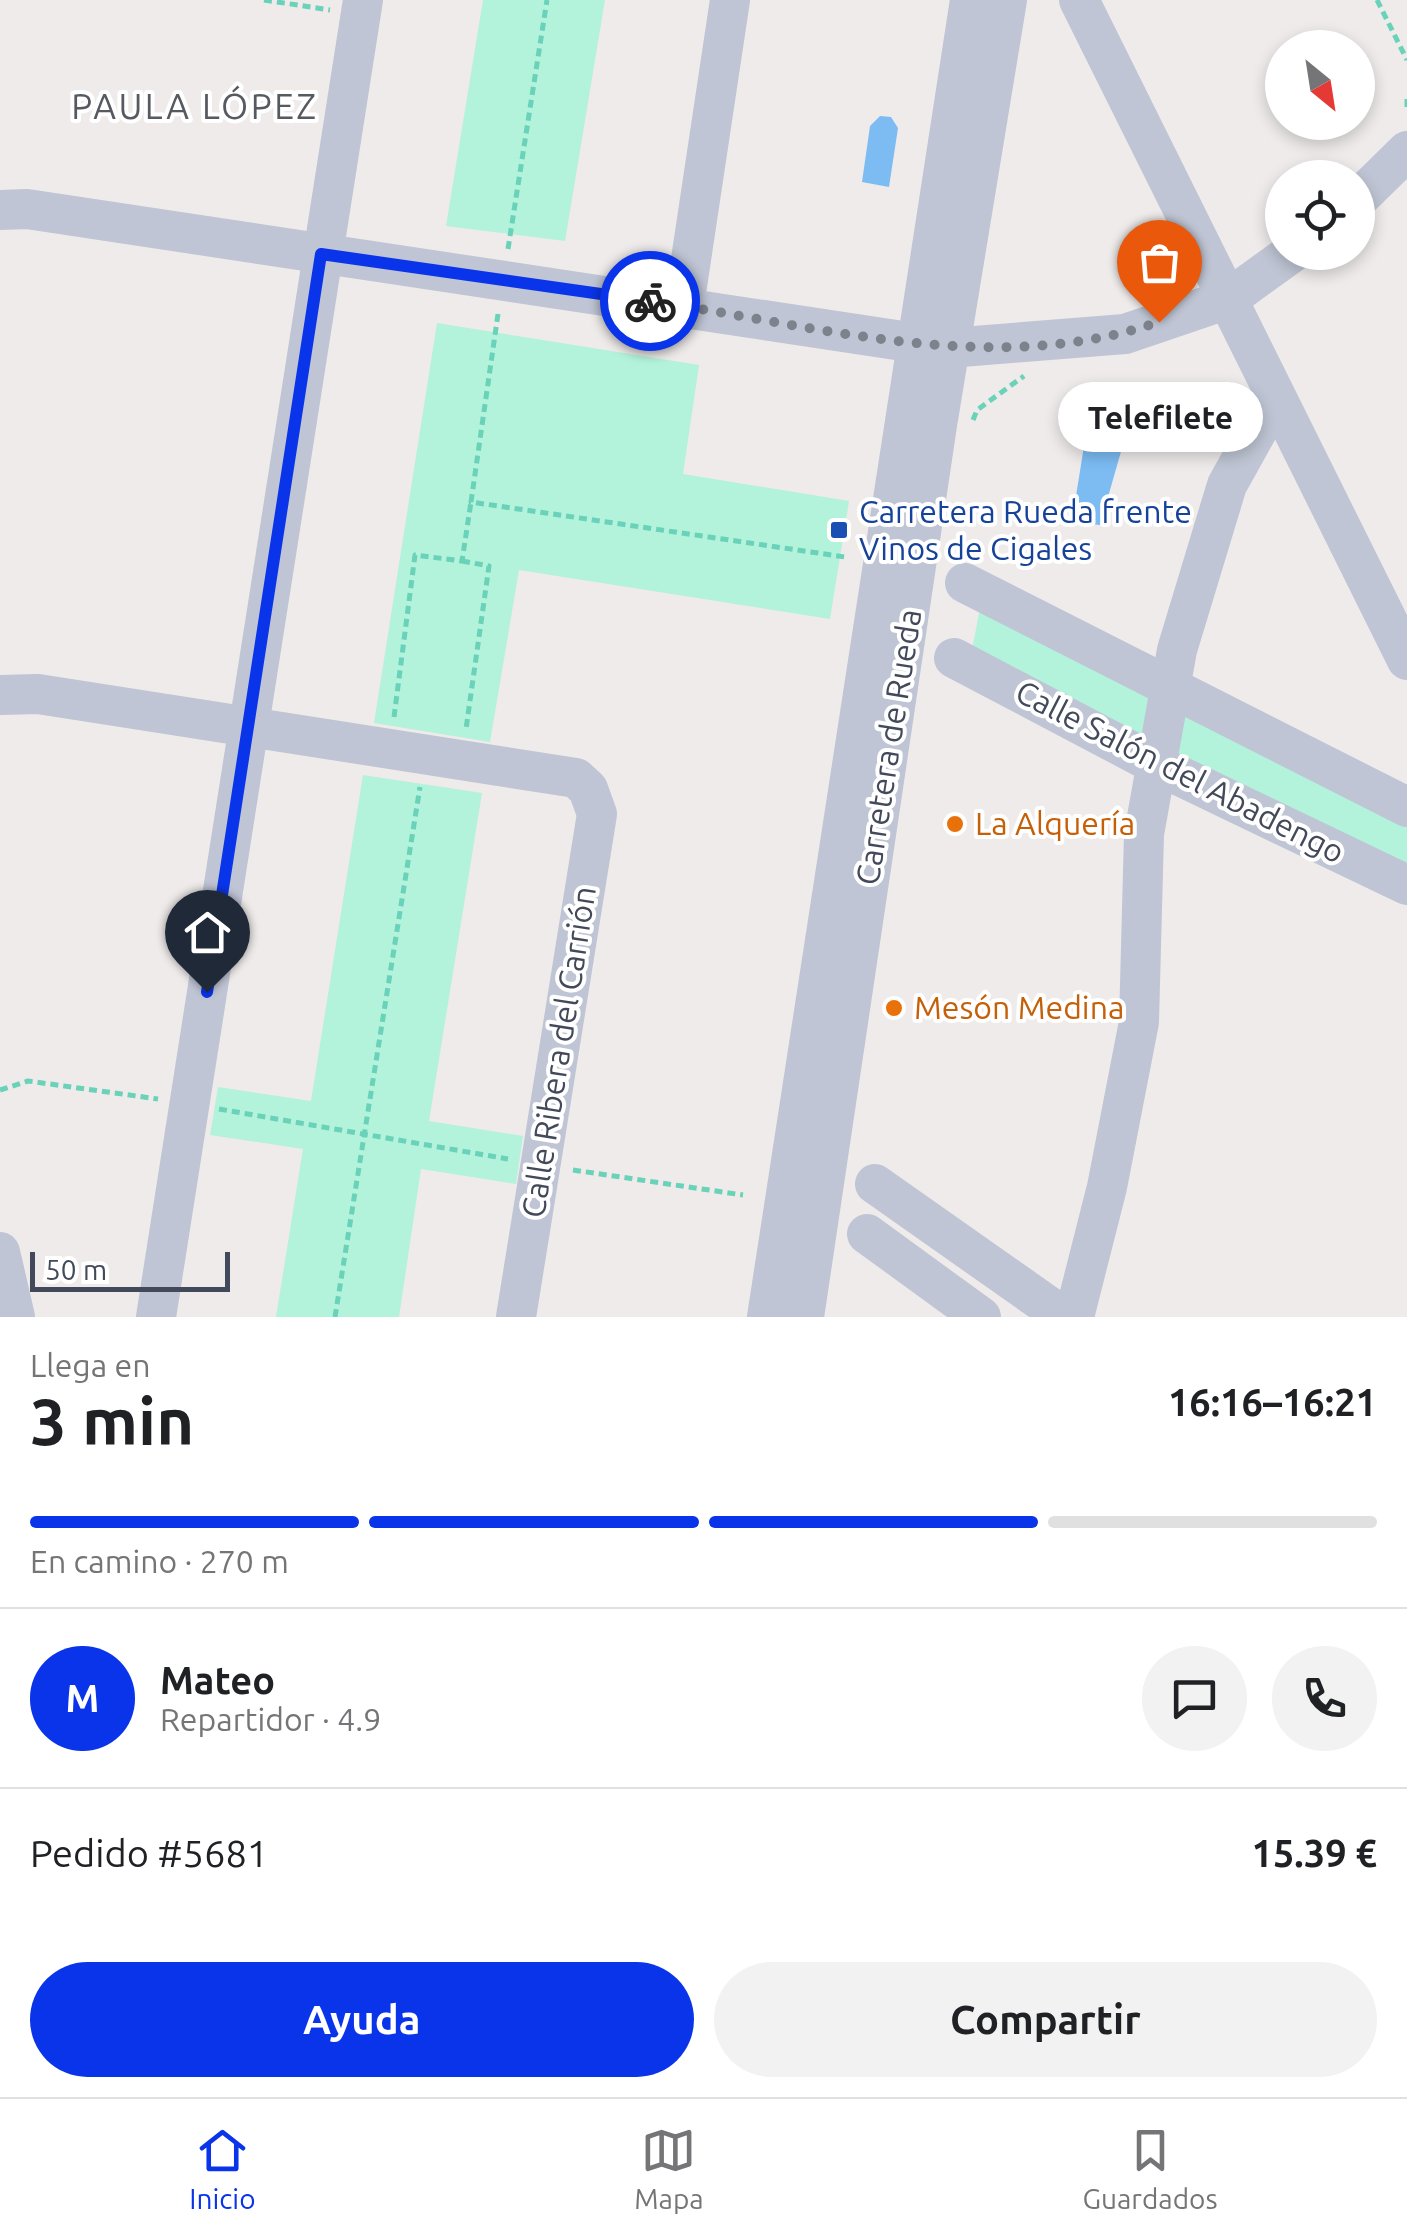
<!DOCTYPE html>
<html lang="es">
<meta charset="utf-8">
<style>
body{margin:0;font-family:Ubuntu,sans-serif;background:#f2f2f2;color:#202124;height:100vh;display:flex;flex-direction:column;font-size:38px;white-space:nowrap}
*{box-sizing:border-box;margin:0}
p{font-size:32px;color:#757577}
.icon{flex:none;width:55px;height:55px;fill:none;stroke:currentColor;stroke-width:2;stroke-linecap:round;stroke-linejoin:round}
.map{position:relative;height:1317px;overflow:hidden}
.panel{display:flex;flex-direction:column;background:#fff;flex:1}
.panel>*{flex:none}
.needle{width:65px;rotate:150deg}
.fabs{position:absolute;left:1265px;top:30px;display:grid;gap:20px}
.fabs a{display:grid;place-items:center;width:110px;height:110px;border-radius:50%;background:#fff;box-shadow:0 5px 15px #0003;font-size:50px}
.scale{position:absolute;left:30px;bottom:25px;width:200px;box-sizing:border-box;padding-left:10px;border:5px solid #42495a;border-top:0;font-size:28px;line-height:35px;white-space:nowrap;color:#42495a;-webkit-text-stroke:8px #fff;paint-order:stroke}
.pin{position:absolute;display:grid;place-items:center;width:85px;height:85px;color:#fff;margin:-102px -42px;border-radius:50% 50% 50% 0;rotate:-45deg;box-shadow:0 0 10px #0007}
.pin .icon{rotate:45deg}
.courier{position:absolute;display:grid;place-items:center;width:100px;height:100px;margin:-50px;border:8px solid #0a34e9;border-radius:50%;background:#fff;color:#222;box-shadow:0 2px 12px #0007}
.bubble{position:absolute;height:70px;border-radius:35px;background:#fff;box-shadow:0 5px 15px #0003;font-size:32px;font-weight:700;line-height:70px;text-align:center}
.summary em{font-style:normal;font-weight:700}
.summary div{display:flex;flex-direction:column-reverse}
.summary{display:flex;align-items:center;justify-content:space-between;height:170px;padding:0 30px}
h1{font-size:65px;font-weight:700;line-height:75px}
.bar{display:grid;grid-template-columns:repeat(4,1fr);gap:15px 10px;align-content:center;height:120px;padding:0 30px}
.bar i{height:12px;border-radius:8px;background:#e0e0e0}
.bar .current{background:#0a34e9}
.bar p{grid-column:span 4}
.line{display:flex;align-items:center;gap:25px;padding:0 30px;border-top:2px solid #e0e0e0}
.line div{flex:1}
.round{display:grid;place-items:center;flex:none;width:105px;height:105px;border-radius:52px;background:#f2f2f2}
.primary-button{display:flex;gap:20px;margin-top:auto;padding:20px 30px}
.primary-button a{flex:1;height:115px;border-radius:60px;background:#0a34e9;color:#fff;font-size:40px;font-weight:700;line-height:115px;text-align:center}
.primary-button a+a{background:#f2f2f2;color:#202124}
.tab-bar{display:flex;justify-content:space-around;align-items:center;height:140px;border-top:2px solid #e0e0e0;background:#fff;font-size:28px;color:#757577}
.tab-bar a{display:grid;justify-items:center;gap:5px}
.tab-bar .current{color:#0a34e9}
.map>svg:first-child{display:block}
.green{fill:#b3f2db}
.water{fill:#7cbcf3}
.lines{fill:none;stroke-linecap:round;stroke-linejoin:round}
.path{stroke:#69d2b8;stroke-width:5;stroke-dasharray:8 5;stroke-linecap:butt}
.minor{stroke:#bfc5d4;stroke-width:40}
.done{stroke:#7e828c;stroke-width:10;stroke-dasharray:0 18}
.route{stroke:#0a34e9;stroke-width:12}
.transit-dot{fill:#1a4fb4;stroke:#fff;stroke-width:4}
.food-dot{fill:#e8710a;stroke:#fff;stroke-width:4}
.labels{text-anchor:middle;stroke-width:8;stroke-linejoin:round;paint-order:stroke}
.transit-label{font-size:32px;fill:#164399;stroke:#fff;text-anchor:start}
.street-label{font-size:32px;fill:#42495a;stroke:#fff}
.food-label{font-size:32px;fill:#c56008;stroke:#fff;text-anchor:start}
.neighbourhood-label{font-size:35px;letter-spacing:2.5px;fill:#575961;stroke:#fff}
</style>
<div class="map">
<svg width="1407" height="1317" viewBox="0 0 1407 1317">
<rect width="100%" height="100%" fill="#eeebea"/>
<!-- green -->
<path class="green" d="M483,0H605L565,241L446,226Z
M437,323L699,365L683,474L849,501L830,619L519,570L490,742L374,723Z
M985,582L1407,799V885L968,671Z
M363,775L482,793L429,1121L523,1136L516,1184L421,1169L399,1317H276L303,1149L210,1135L218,1087L311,1101Z"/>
<!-- water -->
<path class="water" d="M880,116L891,117L898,128L889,187L862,182L870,126Z
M1087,427L1126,434L1100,525L1083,523L1084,516L1073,515Z"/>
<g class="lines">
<!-- path -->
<path class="path" d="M264,0L330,10
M1377,0L1407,60
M1407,99V110
M508,249L547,0
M498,314L471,502L845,557
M973,420L977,410L1024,376
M462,561L489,566L466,729
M394,717L415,555L462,561L471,502
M0,1090L28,1081L158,1099
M219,1109L508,1159
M573,1170L743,1195
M335,1317L420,787"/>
<!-- minor -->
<path class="minor" d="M1079,0L1407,660
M1358,199L1407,151
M0,210L27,209L949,348L1125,334L1228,299L1293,252
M684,306L730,0
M965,583L1407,807
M954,658L1157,765L1407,885
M0,695L38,694L576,778L588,789L597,814L516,1317
M875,1184L1064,1317
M867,1234L981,1317
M0,1252L15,1317
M156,1317L363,0
M767,1317L970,0
M804,1317L937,425L1007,0
M1074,1317L1107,1187L1139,1022L1144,834L1177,650L1227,485L1276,397"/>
</g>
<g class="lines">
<!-- done -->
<path class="done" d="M650,301C816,325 994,379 1159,322"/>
<!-- route -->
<path class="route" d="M207,992L321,254L650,301"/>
</g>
<!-- markers -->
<rect class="transit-dot" x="829" y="520" width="20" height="20" rx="5"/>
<g class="food-dot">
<circle cx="955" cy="824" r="10"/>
<circle cx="894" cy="1008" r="10"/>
</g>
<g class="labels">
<!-- transit labels -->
<g class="transit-label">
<text x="859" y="523">Carretera Rueda frente<tspan x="859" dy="37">Vinos de Cigales</tspan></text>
</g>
<!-- street labels -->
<g class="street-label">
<text transform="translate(889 747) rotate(-81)" y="11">Carretera de Rueda</text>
<text transform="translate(1180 772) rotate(27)" y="11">Calle Salón del Abadengo</text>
<text transform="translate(559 1052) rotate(-81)" y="11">Calle Ribera del Carrión</text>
</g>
<!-- food labels -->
<g class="food-label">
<text x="975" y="835">La Alquería</text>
<text x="914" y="1019">Mesón Medina</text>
</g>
<!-- neighbourhood labels -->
<g class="neighbourhood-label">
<text x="195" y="119">PAULA LÓPEZ</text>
</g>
</g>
</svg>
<div class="fabs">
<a><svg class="needle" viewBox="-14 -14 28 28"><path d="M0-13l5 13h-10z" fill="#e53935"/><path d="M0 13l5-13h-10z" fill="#757577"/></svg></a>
<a><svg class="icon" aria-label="locate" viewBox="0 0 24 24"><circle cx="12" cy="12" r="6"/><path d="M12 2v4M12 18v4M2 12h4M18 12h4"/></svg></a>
</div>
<div class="scale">50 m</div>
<div class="pin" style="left:1159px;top:322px;background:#ea580c"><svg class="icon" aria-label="bag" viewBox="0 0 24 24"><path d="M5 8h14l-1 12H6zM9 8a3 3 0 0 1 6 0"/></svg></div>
<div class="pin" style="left:207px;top:992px;background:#1f2937"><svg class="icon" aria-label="home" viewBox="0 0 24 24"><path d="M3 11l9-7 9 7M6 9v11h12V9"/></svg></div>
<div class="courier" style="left:650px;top:301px"><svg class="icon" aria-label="bike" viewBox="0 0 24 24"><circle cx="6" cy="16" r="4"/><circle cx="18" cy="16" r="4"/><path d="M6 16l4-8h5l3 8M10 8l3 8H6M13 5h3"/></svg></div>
<div class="bubble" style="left:1058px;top:382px;width:205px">Telefilete</div>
</div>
<section class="panel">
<div class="summary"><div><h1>3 min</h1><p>Llega en</p></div><em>16:16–16:21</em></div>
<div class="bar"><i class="current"></i><i class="current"></i><i class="current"></i><i></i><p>En camino · 270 m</p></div>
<div class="line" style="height:180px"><b class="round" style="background:#0a34e9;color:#fff">M</b><div><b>Mateo</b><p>Repartidor · 4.9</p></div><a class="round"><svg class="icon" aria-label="chat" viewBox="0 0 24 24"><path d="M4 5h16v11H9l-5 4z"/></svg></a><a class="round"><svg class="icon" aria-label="phone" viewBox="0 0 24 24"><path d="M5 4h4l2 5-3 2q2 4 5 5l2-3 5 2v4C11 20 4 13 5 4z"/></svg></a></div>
<div class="line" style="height:130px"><div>Pedido #5681</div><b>15.39 €</b></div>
<div class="primary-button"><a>Ayuda</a><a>Compartir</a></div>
</section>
<nav class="tab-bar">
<a class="current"><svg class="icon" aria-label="home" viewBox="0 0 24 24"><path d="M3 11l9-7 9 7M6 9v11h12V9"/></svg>Inicio</a>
<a><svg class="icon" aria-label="map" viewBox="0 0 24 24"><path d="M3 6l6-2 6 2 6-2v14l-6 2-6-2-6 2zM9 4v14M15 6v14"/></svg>Mapa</a>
<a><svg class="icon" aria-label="saved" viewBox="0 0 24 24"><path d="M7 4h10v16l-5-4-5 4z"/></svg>Guardados</a>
</nav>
